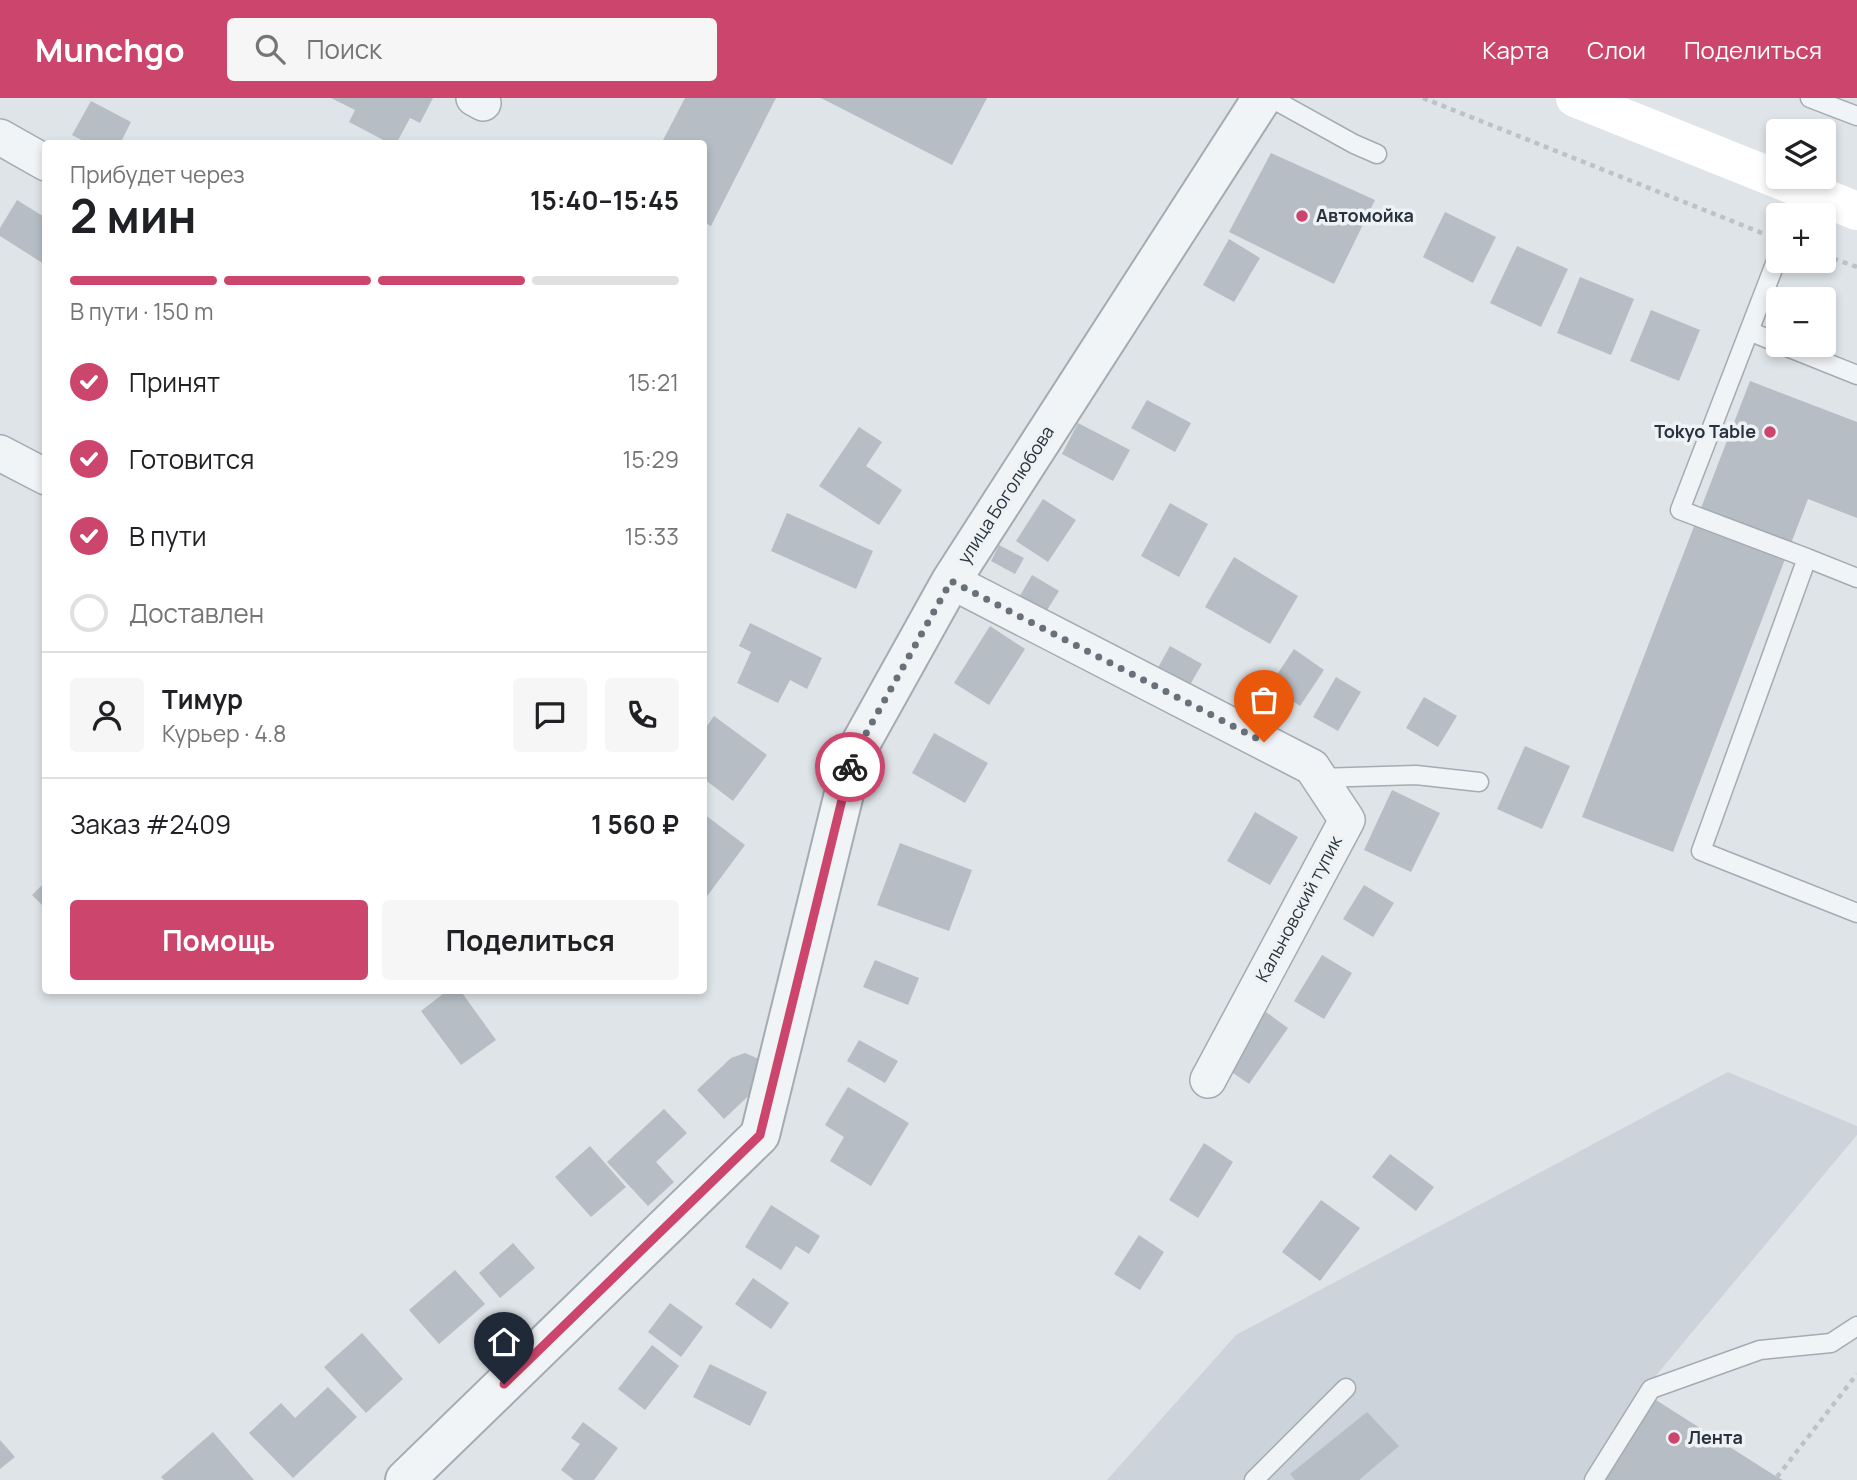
<!DOCTYPE html>
<html lang="ru">
<meta charset="utf-8">
<style>
body{margin:0;font-family:Manrope,sans-serif;background:#f6f6f6;color:#202124;height:100vh;display:flex;flex-direction:column;font-size:26px;white-space:nowrap}
*{box-sizing:border-box;margin:0}
p{font-size:23px;color:#757577}
.icon{flex:none;width:38px;height:38px;fill:none;stroke:currentColor;stroke-width:2;stroke-linecap:round;stroke-linejoin:round}
.map{position:relative;flex:1;overflow:hidden}
.drawer{position:absolute;left:42px;top:42px;width:665px;height:854px;display:flex;flex-direction:column;background:#fff;border-radius:7px;box-shadow:0 4px 10px #0003}
.drawer>*{flex:none}
.buttons{position:absolute;left:1766px;top:21px;display:grid;gap:14px}
.buttons a{display:grid;place-items:center;width:70px;height:70px;border-radius:7px;background:#fff;box-shadow:0 4px 10px #0003;font-size:35px}
.pin{position:absolute;display:grid;place-items:center;width:60px;height:60px;color:#fff;margin:-72px -30px;border-radius:50% 50% 50% 0;rotate:-45deg;box-shadow:0 0 7px #0007}
.pin .icon{rotate:45deg}
.courier{position:absolute;display:grid;place-items:center;width:70px;height:70px;margin:-35px;border:5px solid #cc456c;border-radius:50%;background:#fff;color:#222;box-shadow:0 2px 9px #0007}
.summary em{font-style:normal;font-weight:700}
.summary div{display:flex;flex-direction:column-reverse}
.summary{display:flex;align-items:center;justify-content:space-between;height:119px;padding:0 28px}
h1{font-size:46px;font-weight:700;line-height:52px}
.bar{display:grid;grid-template-columns:repeat(4,1fr);gap:10px 7px;align-content:center;height:84px;padding:0 28px}
.bar i{height:9px;border-radius:5px;background:#e0e0e0}
.bar .on{background:#cc456c}
.bar p{grid-column:span 4}
.line{display:flex;align-items:center;gap:18px;padding:0 28px;border-top:2px solid #e0e0e0}
.line div{flex:1}
.round{display:grid;place-items:center;flex:none;width:74px;height:74px;border-radius:7px;background:#f6f6f6}
ol{padding:0 28px;list-style:none}
li{display:flex;align-items:center;gap:21px;height:77px}
li p{margin-inline-start:auto}
li .icon{padding:7px;border-radius:50%;background:#cc456c;color:#fff;stroke-width:4}
li:last-child{color:#757577}
li i{width:38px;height:38px;border:4px solid #e0e0e0;border-radius:50%}
.action{display:flex;gap:14px;margin-top:auto;padding:14px 28px}
.action a{flex:1;height:80px;border-radius:7px;background:#cc456c;color:#fff;font-size:28px;font-weight:700;line-height:80px;text-align:center}
.action a+a{background:#f6f6f6;color:#202124}
header{display:flex;align-items:center;gap:42px;box-sizing:border-box;height:98px;padding:0 35px;background:#cc456c;color:#fff}
header strong{font-size:33px}
nav{display:flex;gap:38px;margin-inline-start:auto;font-size:24px}
.search{width:490px;height:63px;background:#f6f6f6;display:flex;align-items:center;gap:18px;box-sizing:border-box;padding:0 24px;border-radius:7px;color:#757577;font-size:26px}
.map>svg:first-child{display:block}
.built{fill:#cdd3da}
.building{fill:#b6bdc4}
.lines{fill:none;stroke-linecap:round;stroke-linejoin:round}
.service-casing{stroke:#a4abb2;stroke-width:21}
.minor-casing{stroke:#a4abb2;stroke-width:38}
.tertiary-casing{stroke:#a4abb2;stroke-width:42}
.path{stroke:#bdc2c6;stroke-width:4.5;stroke-dasharray:5 5;stroke-linecap:butt}
.service{stroke:#f1f4f6;stroke-width:18}
.minor{stroke:#f1f4f6;stroke-width:35}
.tertiary{stroke:#f1f4f6;stroke-width:38}
.secondary{stroke:#fff;stroke-width:38}
.done{stroke:#68717a;stroke-width:7;stroke-dasharray:0 12.6}
.route{stroke:#cc456c;stroke-width:9}
.poi-dot{fill:#cc456c;stroke:#eef2f5;stroke-width:2.5}
.labels{text-anchor:middle;stroke-width:7;stroke-linejoin:round;paint-order:stroke}
.poi-label{font-size:18px;font-weight:bold;fill:#28333e;stroke:#eef2f5;text-anchor:start}
.street-label{font-size:18px;fill:#28333e;stroke:#eef2f5}
</style>
<header>
<strong>Munchgo</strong>
<div class="search"><svg class="icon" aria-label="search" viewBox="0 0 24 24"><circle cx="10" cy="10" r="6"/><path d="M15 15l6 6"/></svg>Поиск</div>
<nav><a>Карта</a><a>Слои</a><a>Поделиться</a></nav>
</header>
<div class="map">
<svg width="1857" height="1382" viewBox="0 0 1857 1382">
<rect width="100%" height="100%" fill="#dfe4e8"/>
<!-- built -->
<path class="built" d="M1728,974L1857,1028V1037L1633,1305L1586,1382H1107L1236,1237Z"/>
<!-- building -->
<path class="building" d="M331,0H433L420,25L410,20L396,46H391L349,24L355,12Z
M685,0H776L711,128L704,124V46H661Z
M821,0H987L952,67Z
M91,3L131,24L120,46H89L72,37Z
M1271,55L1375,102L1334,186L1229,134Z
M17,102L46,120L44,166L0,138V130Z
M1445,114L1496,139L1473,185L1423,159Z
M1229,141L1260,160L1234,204L1203,187Z
M1517,148L1568,171L1541,229L1490,205Z
M1580,179L1634,201L1611,257L1557,235Z
M1651,212L1700,232L1679,283L1630,263Z
M1750,283L1857,324V420L1808,401L1673,754L1582,719Z
M1147,302L1191,325L1175,354L1131,330Z
M1078,325L1130,352L1113,383L1062,356Z
M859,329L882,344L866,368L902,392L879,427L819,388Z
M1043,401L1076,422L1048,464L1016,443Z
M1170,405L1208,426L1179,479L1141,458Z
M787,415L873,453L856,491L771,453Z
M999,447L1024,460L1015,476L991,463Z
M1234,459L1298,498L1270,546L1205,509Z
M1032,477L1059,493L1044,517L1018,501Z
M750,525L822,560L807,591L790,582L778,605L737,585L751,554L739,548Z
M990,528L1025,551L989,607L954,585Z
M1170,548L1202,566L1187,592L1155,575Z
M1294,551L1324,572L1300,608L1270,587Z
M1336,579L1361,594L1338,633L1313,619Z
M1424,599L1457,618L1438,649L1406,630Z
M714,618L767,657L733,703L704,681V632Z
M934,635L988,665L965,705L912,675Z
M1525,648L1570,668L1542,731L1497,711Z
M1392,692L1440,715L1411,774L1364,752Z
M1255,714L1298,739L1270,787L1227,763Z
M704,716L745,747L705,801L704,800Z
M900,745L972,772L949,833L877,807Z
M46,783V811L32,797Z
M1364,787L1394,805L1373,839L1343,821Z
M1322,857L1352,875L1324,921L1294,903Z
M875,862L919,880L908,907L863,889Z
M448,892H460L496,942L461,967L421,913Z
M1266,914L1288,930L1249,986L1226,970Z
M859,942L898,963L885,985L847,963Z
M745,955L759,961L764,975L758,989L724,1021L697,992L731,960Z
M848,989L909,1025L871,1088L830,1063L844,1039L825,1027Z
M664,1011L687,1035L656,1064L674,1084L648,1108L607,1064Z
M1204,1045L1233,1064L1198,1120L1169,1102Z
M590,1048L626,1089L591,1119L555,1079Z
M1390,1056L1434,1089L1416,1113L1372,1079Z
M1321,1102L1360,1130L1320,1183L1282,1154Z
M771,1107L820,1138L809,1156L796,1148L781,1172L745,1149Z
M1139,1137L1164,1154L1140,1192L1114,1176Z
M513,1145L535,1170L500,1200L479,1175Z
M455,1172L485,1206L439,1246L409,1212Z
M753,1180L789,1205L771,1231L735,1206Z
M670,1205L703,1229L681,1259L648,1234Z
M362,1235L403,1281L366,1315L324,1269Z
M652,1247L679,1268L645,1312L618,1291Z
M710,1266L767,1294L750,1328L693,1299Z
M328,1289L357,1319L293,1380L249,1335L281,1305L295,1320Z
M1656,1302L1777,1379L1783,1382H1605Z
M1367,1314L1399,1348L1359,1382H1295L1290,1376Z
M583,1324L618,1350L594,1382H574L561,1372L580,1346L571,1340Z
M213,1334L254,1382H164L161,1379Z
M0,1342L15,1359L0,1371Z"/>
<g class="lines">
<!-- service casing -->
<g class="service-casing">
<path id="service" d="M1271,0L1354,46L1377,56
M1810,0L1857,18
M1796,117L1806,94
M1778,158L1680,412L1807,460
M1749,233L1778,245
M1782,247L1857,277
M1857,480L1807,460L1701,753L1857,815
M1319,680L1416,677L1479,684
M1254,1382L1346,1290
M1594,1382L1651,1291L1760,1252L1831,1245L1857,1228"/>
</g>
<!-- minor casing -->
<g class="minor-casing">
<path id="minor" d="M474,0L483,5
M0,39L46,65
M0,355L46,379
M951,483L1312,669L1347,722L1208,982"/>
</g>
<!-- tertiary casing -->
<g class="tertiary-casing">
<path id="tertiary" d="M405,1382L760,1037L853,659L951,483L1262,0"/>
</g>
<!-- path -->
<path class="path" d="M1423,0L1767,137
M1824,157L1857,169
M1777,1379L1857,1276"/>
<!-- service -->
<use href="#service" class="service"/>
<!-- minor -->
<use href="#minor" class="minor"/>
<!-- tertiary -->
<use href="#tertiary" class="tertiary"/>
<!-- secondary -->
<path class="secondary" d="M1575,0L1857,113"/>
</g>
<g class="lines">
<!-- done -->
<path class="done" d="M850,669L853,659L951,483L1264,644"/>
<!-- route -->
<path class="route" d="M504,1286L760,1037L850,669"/>
</g>
<!-- markers -->
<g class="poi-dot">
<circle cx="1302" cy="118" r="7"/>
<circle cx="1770" cy="334" r="7"/>
<circle cx="1674" cy="1340" r="7"/>
</g>
<g class="labels">
<!-- poi labels -->
<g class="poi-label">
<text x="1316" y="124">Автомойка</text>
<text x="1756" y="340" text-anchor="end">Tokyo Table</text>
<text x="1688" y="1346">Лента</text>
</g>
<!-- street labels -->
<g class="street-label">
<text transform="translate(1006 397) rotate(-57)" y="6">улица Боголюбова</text>
<text transform="translate(1299 811) rotate(-62)" y="6">Кальновский тупик</text>
</g>
</g>
</svg>
<div class="buttons">
<a><svg class="icon" aria-label="layers" viewBox="0 0 24 24"><path d="M12 4l9 5-9 5-9-5zM3 14l9 5 9-5"/></svg></a>
<a>+</a>
<a>−</a>
</div>
<div class="pin" style="left:1264px;top:644px;background:#ea580c"><svg class="icon" aria-label="bag" viewBox="0 0 24 24"><path d="M5 8h14l-1 12H6zM9 8a3 3 0 0 1 6 0"/></svg></div>
<div class="pin" style="left:504px;top:1286px;background:#1f2937"><svg class="icon" aria-label="home" viewBox="0 0 24 24"><path d="M3 11l9-7 9 7M6 9v11h12V9"/></svg></div>
<div class="courier" style="left:850px;top:669px"><svg class="icon" aria-label="bike" viewBox="0 0 24 24"><circle cx="6" cy="16" r="4"/><circle cx="18" cy="16" r="4"/><path d="M6 16l4-8h5l3 8M10 8l3 8H6M13 5h3"/></svg></div>
<section class="drawer">
<div class="summary"><div><h1>2 мин</h1><p>Прибудет через</p></div><em>15:40–15:45</em></div>
<div class="bar"><i class="on"></i><i class="on"></i><i class="on"></i><i></i><p>В пути · 150 m</p></div>
<ol>
<li><svg class="icon" aria-label="check" viewBox="0 0 24 24"><path d="M5 12l5 5 9-10"/></svg>Принят<p>15:21</p></li>
<li><svg class="icon" aria-label="check" viewBox="0 0 24 24"><path d="M5 12l5 5 9-10"/></svg>Готовится<p>15:29</p></li>
<li><svg class="icon" aria-label="check" viewBox="0 0 24 24"><path d="M5 12l5 5 9-10"/></svg>В пути<p>15:33</p></li>
<li><i></i>Доставлен</li>
</ol>
<div class="line" style="height:126px"><a class="round"><svg class="icon" aria-label="person" viewBox="0 0 24 24"><circle cx="12" cy="8" r="4"/><path d="M4 21q1-7 8-7t8 7"/></svg></a><div><b>Тимур</b><p>Курьер · 4.8</p></div><a class="round"><svg class="icon" aria-label="chat" viewBox="0 0 24 24"><path d="M4 5h16v11H9l-5 4z"/></svg></a><a class="round"><svg class="icon" aria-label="phone" viewBox="0 0 24 24"><path d="M5 4h4l2 5-3 2q2 4 5 5l2-3 5 2v4C11 20 4 13 5 4z"/></svg></a></div>
<div class="line" style="height:91px"><div>Заказ #2409</div><b>1 560 ₽</b></div>
<div class="action"><a>Помощь</a><a>Поделиться</a></div>
</section>
</div>
